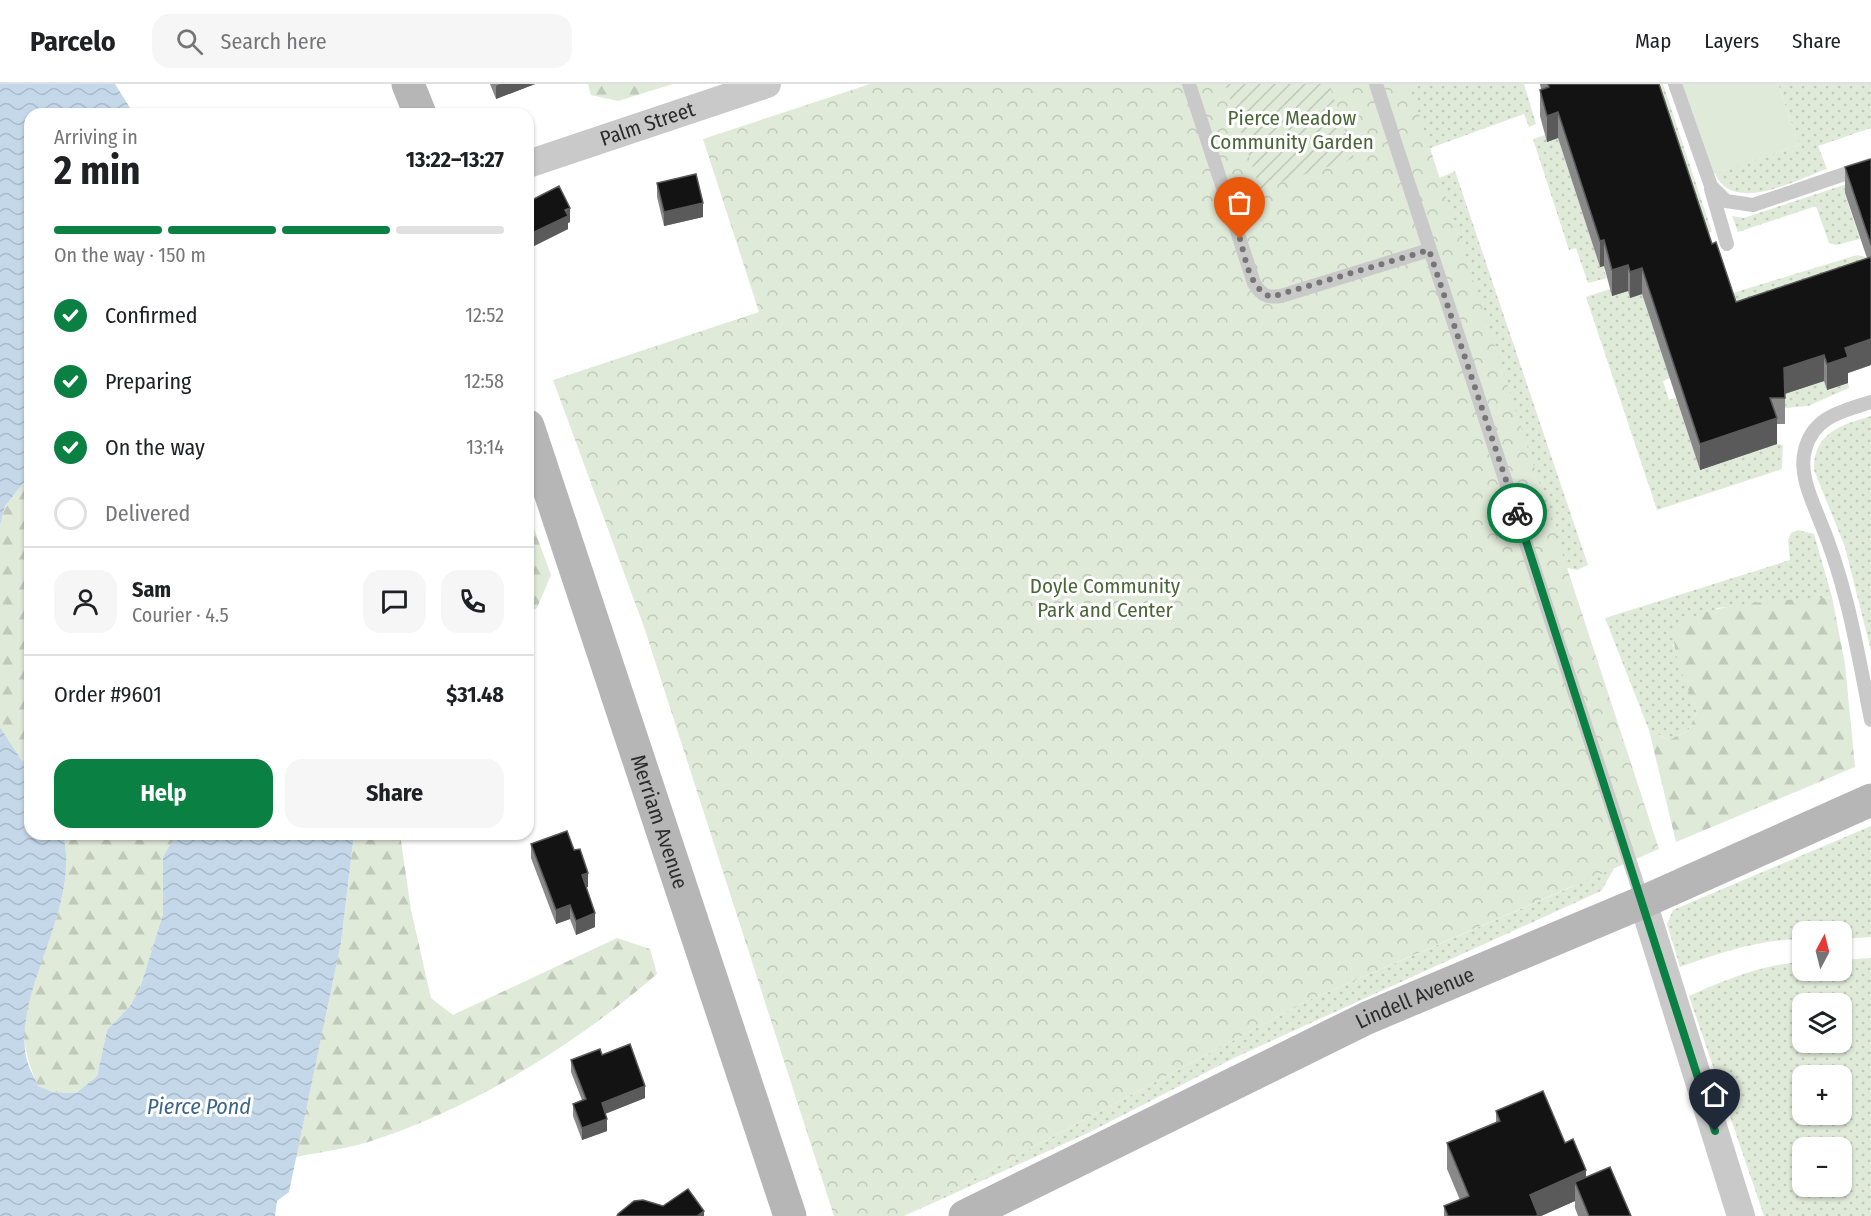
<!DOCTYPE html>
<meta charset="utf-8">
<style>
body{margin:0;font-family:"Fira Sans Condensed",sans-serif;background:#f6f6f6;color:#202124;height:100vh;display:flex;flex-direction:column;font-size:22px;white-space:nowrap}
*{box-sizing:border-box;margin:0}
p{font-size:20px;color:#757577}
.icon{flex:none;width:33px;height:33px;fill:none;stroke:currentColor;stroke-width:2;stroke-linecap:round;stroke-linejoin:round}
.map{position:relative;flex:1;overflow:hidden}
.sheet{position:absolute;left:24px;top:24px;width:510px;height:732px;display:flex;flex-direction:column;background:#fff;border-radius:18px;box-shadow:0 2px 4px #0004}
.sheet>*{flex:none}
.needle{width:39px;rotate:7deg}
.tools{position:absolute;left:1792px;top:837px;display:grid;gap:12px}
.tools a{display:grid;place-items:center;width:60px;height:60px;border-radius:12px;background:#fff;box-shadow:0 2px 4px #0004;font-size:30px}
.pin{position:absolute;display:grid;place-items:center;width:51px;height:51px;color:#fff;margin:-62px -26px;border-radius:50% 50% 50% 0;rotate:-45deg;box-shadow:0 0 6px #0007}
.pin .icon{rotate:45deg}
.courier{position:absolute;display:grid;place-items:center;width:60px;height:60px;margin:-30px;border:4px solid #0b8043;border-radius:50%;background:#fff;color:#222;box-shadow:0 2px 8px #0007}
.overview em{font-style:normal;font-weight:700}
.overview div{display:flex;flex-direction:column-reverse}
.overview{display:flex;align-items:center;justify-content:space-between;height:102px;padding:0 30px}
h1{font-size:39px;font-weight:700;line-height:45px}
.bar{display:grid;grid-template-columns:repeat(4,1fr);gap:9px 6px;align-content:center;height:72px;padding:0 30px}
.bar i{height:8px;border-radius:4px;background:#e0e0e0}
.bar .active{background:#0b8043}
.bar p{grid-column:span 4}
.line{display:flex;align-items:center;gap:15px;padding:0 30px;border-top:2px solid #e0e0e0}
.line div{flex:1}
.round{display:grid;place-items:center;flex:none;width:63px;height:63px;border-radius:18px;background:#f6f6f6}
ol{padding:0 30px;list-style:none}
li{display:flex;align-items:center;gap:18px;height:66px}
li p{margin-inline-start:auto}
li .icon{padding:6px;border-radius:50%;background:#0b8043;color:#fff;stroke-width:4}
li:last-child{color:#757577}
li i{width:33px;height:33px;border:3px solid #e0e0e0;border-radius:50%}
.cta{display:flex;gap:12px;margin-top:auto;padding:12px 30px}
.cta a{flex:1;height:69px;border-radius:18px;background:#0b8043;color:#fff;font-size:24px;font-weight:700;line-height:69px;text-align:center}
.cta a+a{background:#f6f6f6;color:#202124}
header{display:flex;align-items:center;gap:36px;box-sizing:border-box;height:84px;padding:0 30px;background:#fff;border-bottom:2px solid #e0e0e0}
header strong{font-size:28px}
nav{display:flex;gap:33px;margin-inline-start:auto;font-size:21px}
.search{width:420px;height:54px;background:#f6f6f6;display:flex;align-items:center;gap:15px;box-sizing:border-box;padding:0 21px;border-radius:18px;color:#757577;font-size:22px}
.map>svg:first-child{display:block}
.grass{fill:url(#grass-dots);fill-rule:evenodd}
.forest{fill:url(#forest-firs)}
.park{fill:url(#park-crowns)}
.garden{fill:url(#garden-furrows)}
.pitch{fill:#e0ead9}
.water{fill:url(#water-waves)}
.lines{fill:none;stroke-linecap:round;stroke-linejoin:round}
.lane{stroke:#c9c9c9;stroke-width:14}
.street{stroke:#c9c9c9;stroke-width:28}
.secondary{stroke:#b6b6b6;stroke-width:33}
.wall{fill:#898989}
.shaded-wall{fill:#5a5a5a}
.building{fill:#131313;stroke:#5a5a5a;stroke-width:1.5}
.done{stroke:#767676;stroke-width:6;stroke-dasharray:0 10.8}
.route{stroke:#0b8043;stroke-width:8}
.labels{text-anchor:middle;stroke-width:6;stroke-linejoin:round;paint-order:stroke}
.park-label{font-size:21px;fill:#4b673a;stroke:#fff}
.street-label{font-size:21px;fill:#2c2c2c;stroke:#fff}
.water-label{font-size:22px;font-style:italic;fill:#3b658c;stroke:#fff}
</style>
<header>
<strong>Parcelo</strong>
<div class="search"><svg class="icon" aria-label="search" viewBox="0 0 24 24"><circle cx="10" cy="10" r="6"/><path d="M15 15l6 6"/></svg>Search here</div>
<nav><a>Map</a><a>Layers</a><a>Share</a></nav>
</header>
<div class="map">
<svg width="1871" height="1132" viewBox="0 0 1871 1132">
<defs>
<pattern id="grass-dots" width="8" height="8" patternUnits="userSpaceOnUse" patternTransform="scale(1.5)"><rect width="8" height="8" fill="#e0ead9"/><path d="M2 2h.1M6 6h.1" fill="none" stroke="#c0c9ba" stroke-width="1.8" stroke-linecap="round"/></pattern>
<pattern id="forest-firs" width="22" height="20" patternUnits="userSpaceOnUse" patternTransform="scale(1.5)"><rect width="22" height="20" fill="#e0ead9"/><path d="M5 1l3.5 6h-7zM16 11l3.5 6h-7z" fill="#c0c9ba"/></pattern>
<pattern id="park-crowns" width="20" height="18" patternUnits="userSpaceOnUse" patternTransform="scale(1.5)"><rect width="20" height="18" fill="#e0ead9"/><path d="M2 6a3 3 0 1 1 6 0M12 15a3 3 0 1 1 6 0" fill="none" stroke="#c0c9ba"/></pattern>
<pattern id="garden-furrows" width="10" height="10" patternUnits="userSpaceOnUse" patternTransform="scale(1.5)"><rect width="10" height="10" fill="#e0ead9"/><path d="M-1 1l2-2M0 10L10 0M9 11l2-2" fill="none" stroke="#c0c9ba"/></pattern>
<pattern id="water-waves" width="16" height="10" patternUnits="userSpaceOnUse" patternTransform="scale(1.5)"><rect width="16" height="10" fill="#c5d8ea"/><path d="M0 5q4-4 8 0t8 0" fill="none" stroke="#a9bac9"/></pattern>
</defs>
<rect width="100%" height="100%" fill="#fff"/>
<!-- grass -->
<path class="grass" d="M1389,0H1524L1536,40L1529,43L1524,30L1414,70Z
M1650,0H1663L1712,148L1700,150Z
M1778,0H1871V44L1818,62L1827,85C1796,96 1732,131 1715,89L1799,61Z
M1545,51L1548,58L1558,54L1600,183L1617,177L1618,182L1604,186L1607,194L1588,199L1576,164L1569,166L1533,55Z
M1455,87L1588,481L1577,486L1558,482L1433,97Z
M1862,95L1845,110L1860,155L1836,161L1829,159L1816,122L1738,148L1732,132L1744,134Z
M1857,171L1866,173L1871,187L1736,244L1733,209Z
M1610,205L1613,211L1628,207L1630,214L1642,210L1670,294L1663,297L1669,316L1676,314L1700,386L1777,360L1783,361L1782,385L1657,426L1586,213Z
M1824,296L1827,306L1848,299L1849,304L1808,322L1785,324L1784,310Z
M1871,332V567L1845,463L1814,386C1813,349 1841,341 1871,332Z
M1798,446L1814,450L1832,513L1717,524L1673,561L1697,628L1688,647L1669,656L1649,646L1605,534L1790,476L1788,456L1791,449Z
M1871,742V853L1842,855V848H1803V855C1762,855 1719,869 1680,883L1667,840L1673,826Z
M1614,785L1601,807L1236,973L1090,1048L904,1132L1307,917L1574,802L1586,787Z
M1871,874V1132H1764L1689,912C1726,896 1762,880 1803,878V886H1842V876ZM1803,920H1842V958H1803ZM1803,992H1842V1030H1803ZM1803,1064H1842V1102H1803Z"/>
<!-- forest -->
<path class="forest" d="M588,0H673L618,17L591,11Z
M30,391V689L0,643V442L5,422Z
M528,428L551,491L537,524L528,529Z
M1832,513L1845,580L1855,683L1676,758L1649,646L1669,656L1688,647L1697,628C1691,610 1669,566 1675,549C1686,517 1802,516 1832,513Z
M63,750H177L164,773L163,830L140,904L130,922L107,946L97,992L76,1009L53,1008L38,1002C29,981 21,958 25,935C35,875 78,813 63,750Z
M354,750H400L411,826L431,914L453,931L617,854L650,865L657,890C576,960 471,1026 368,1058C345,1065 320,1068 296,1073L341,859Z"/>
<!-- park -->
<path class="park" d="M870,0H1409L1659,765L1307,917L904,1132H834L644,543L553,296L759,228L703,55Z"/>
<!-- garden -->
<path class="garden" d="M1225,0H1329L1354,74L1260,105Z"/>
<!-- pitch -->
<path class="pitch" d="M1675,0H1778L1799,61L1707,92Z"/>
<!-- water -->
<path class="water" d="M0,0H115L134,30H30V391L5,422L0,442Z
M0,643L30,689V750H63C82,826 10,909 27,976C29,985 35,994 38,1002L53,1008L76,1009L97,992L107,946L130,922L140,904L163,830V773L177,750H354L341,859L289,1108L277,1117L275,1132H0Z"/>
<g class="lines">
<!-- lane -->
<path class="lane" d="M1189,0L1254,199C1261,211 1267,214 1281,212L1429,166
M1376,0L1643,818
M1675,0L1711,102L1726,117L1753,121L1871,81
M1711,105L1727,160
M1871,318C1842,327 1813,333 1805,366C1799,388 1810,412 1818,432C1847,500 1857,564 1871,636"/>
<!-- street -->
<g class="street">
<path id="s1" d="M528,80L767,0"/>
<path d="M1643,818L1741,1132"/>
</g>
<!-- secondary -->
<g class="secondary">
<path d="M408,0L420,30"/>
<path id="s2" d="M528,342L790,1132"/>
<path id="s3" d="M965,1132L1367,934L1643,818L1871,716"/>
</g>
</g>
<!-- wall -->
<path class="wall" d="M490,0H535L496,15Z
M1540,0H1659L1712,160L1736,218L1867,174L1845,109V83L1871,75V281L1848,289V299L1827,306L1824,297L1785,310V340H1777V360L1700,386L1642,210L1630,214L1628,207L1612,212L1604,182L1600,183L1558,54L1547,58L1540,32V6L1541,5Z
M657,99L703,133L664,142L657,113Z
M528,118L570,138L568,139V145L530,164L528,159Z
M531,760L588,803H586L595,843L576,851L570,835L556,840L531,774Z
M602,971L645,1014L605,1030L607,1047L582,1056L573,1032V1020L582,1016L571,988V976Z
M1496,1027L1565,1059L1586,1093L1631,1132H1578L1575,1124V1117L1541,1132H1444V1122L1460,1116L1447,1085V1059L1496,1038Z"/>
<!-- shaded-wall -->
<path class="shaded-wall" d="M500,0H535L496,15V2Z
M1558,28V54L1547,58V32Z
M703,119V133L664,142V128Z
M570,124V138L568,139V145L530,164V150Z
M1604,156V182L1600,183V157Z
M1628,181V207L1612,212V186Z
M1642,184V210L1630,214V188Z
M1871,255V281L1848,289V299L1827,306V280L1845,264Z
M1824,271V297L1784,310V284Z
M1777,334V360L1700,386V360Z
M588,789V803L582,805V791Z
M570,821V835L556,840V826Z
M595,829V843L576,851V837Z
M645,1002V1014L602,1031V1019Z
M607,1035V1047L582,1056V1044Z
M1586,1086V1112L1575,1098V1117L1541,1132H1530V1111Z
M704,1127V1132H697Z"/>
<!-- building -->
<path class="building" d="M1548,0H1659L1712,160L1716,158L1736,218L1871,173V255L1845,264L1848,273L1827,280L1824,271L1784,284L1785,314H1770L1777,334L1700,360L1642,184L1630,188L1628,181L1612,186L1604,156L1600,157L1558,28L1547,32L1540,6L1549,3Z
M1871,75V161L1845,83Z
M696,90L703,119L664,128L657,99Z
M559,102L570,124L565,126L568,132L530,150L528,145V118Z
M567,747L574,766L580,765L588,789L582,791L595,829L576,837L570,821L556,826L531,760Z
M630,960L645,1002L602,1019L607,1035L582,1044L573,1020L586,1015L571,976L600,965L602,971Z
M1543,1007L1565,1059L1573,1055L1586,1086L1530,1111L1538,1131L1536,1132H1448L1444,1122L1469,1112L1447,1059L1500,1037L1496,1027Z
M1610,1083L1631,1132H1589L1575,1098Z
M688,1105L704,1127L697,1132H617L618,1130L634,1117L643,1116L663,1122Z"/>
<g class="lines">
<!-- done -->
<path class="done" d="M1240,155C1246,176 1249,204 1271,213L1429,166L1517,429"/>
<!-- route -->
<path class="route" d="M1517,429L1715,1047"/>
</g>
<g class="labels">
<!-- park labels -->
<g class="park-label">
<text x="1292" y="41">Pierce Meadow<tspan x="1292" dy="24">Community Garden</tspan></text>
<text x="1105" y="509">Doyle Community<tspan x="1105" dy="24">Park and Center</tspan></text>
</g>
<!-- street labels -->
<g class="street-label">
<text dy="7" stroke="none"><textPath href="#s1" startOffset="126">Palm Street</textPath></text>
<text dy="7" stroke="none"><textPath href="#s2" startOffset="417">Merriam Avenue</textPath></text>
<text dy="7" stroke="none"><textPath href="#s3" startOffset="500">Lindell Avenue</textPath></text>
</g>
<!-- water labels -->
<g class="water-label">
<text x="199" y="1030">Pierce Pond</text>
</g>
</g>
</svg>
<div class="tools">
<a><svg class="needle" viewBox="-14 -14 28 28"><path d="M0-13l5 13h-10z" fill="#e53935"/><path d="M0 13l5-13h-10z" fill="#757577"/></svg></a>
<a><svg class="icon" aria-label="layers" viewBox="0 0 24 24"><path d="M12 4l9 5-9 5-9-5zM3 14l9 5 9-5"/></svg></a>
<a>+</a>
<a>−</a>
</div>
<div class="pin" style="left:1240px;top:155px;background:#ea580c"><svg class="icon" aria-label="bag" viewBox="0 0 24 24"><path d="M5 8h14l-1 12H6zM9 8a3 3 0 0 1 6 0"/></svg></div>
<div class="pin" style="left:1715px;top:1047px;background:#1f2937"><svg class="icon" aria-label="home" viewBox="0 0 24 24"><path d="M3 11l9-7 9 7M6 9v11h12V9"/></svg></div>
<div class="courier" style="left:1517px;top:429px"><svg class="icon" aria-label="bike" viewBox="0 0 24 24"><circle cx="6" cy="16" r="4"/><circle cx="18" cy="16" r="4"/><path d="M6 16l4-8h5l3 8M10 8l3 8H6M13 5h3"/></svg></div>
<section class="sheet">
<div class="overview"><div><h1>2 min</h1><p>Arriving in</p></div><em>13:22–13:27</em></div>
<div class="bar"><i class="active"></i><i class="active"></i><i class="active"></i><i></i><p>On the way · 150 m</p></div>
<ol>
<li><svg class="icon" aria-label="check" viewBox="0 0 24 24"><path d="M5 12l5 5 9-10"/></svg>Confirmed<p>12:52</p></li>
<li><svg class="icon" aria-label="check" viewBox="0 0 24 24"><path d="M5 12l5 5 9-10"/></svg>Preparing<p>12:58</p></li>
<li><svg class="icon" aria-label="check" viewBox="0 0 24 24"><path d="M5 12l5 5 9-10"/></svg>On the way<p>13:14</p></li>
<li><i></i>Delivered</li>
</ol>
<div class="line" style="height:108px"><a class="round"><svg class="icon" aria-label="person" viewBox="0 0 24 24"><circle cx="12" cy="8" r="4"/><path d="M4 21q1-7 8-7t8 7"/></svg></a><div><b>Sam</b><p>Courier · 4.5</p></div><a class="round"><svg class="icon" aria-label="chat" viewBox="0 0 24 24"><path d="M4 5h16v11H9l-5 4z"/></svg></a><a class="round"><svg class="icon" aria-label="phone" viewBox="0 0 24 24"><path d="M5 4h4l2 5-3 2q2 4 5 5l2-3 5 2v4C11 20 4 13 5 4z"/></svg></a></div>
<div class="line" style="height:78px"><div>Order #9601</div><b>$31.48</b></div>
<div class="cta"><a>Help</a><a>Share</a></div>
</section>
</div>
